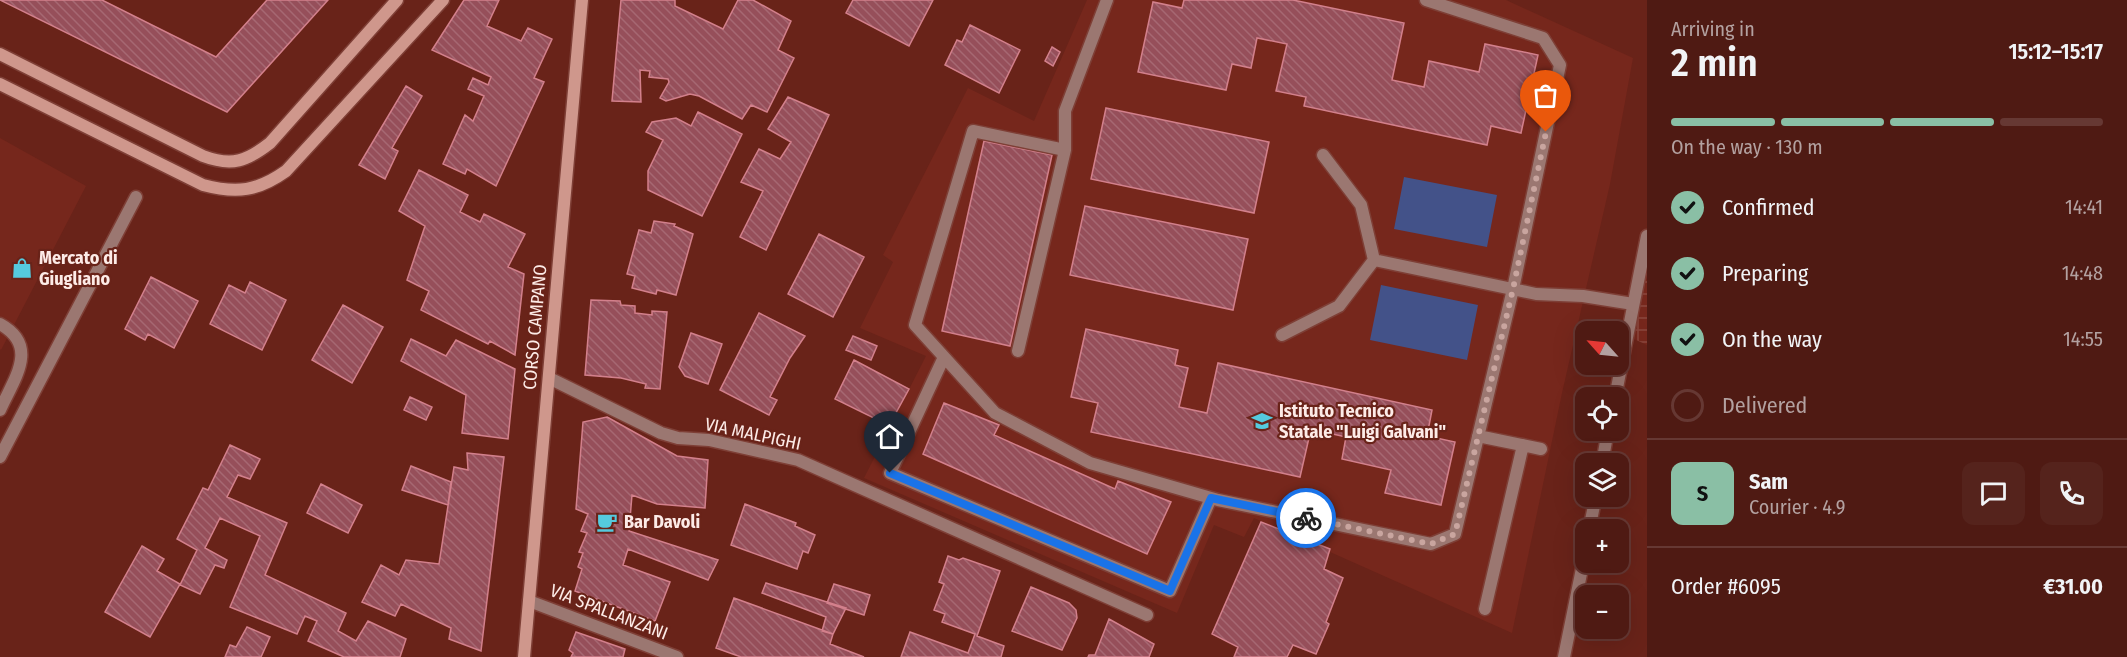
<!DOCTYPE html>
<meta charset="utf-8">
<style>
body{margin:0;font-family:"Fira Sans Condensed",sans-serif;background:#55231c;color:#f1f3f6;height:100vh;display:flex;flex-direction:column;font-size:22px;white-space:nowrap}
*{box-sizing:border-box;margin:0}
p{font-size:20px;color:#b3a1a0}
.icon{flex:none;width:33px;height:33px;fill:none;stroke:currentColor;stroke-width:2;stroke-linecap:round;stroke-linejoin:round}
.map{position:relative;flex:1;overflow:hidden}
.sheet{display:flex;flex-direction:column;background:#4f1a13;width:480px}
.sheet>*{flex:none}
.needle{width:39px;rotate:297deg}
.buttons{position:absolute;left:1575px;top:321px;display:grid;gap:12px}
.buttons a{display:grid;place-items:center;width:54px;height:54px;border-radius:12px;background:#4f1a13;box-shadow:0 6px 24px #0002,0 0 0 2px #663833;font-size:30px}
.pin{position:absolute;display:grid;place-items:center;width:51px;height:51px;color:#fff;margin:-62px -26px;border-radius:50% 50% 50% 0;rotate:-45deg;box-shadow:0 0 6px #0007}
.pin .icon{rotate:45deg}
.courier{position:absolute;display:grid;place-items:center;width:60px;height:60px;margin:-30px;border:4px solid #1a73e8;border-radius:50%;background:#fff;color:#222;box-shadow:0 2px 8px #0007}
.overview em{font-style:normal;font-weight:600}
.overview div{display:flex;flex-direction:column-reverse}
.overview{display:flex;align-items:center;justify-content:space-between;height:102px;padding:0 24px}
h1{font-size:39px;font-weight:600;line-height:45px}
.bar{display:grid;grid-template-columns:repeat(4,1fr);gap:9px 6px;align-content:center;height:72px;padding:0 24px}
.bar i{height:8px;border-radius:4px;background:#663833}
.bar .current{background:#8abfa5}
.bar p{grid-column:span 4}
.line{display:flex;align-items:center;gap:15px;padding:0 24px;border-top:2px solid #663833}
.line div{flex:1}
.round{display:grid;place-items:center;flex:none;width:63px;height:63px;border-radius:12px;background:#55231c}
ol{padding:0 24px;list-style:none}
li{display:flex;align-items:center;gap:18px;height:66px}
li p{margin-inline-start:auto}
li .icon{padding:6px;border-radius:50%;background:#8abfa5;color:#111;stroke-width:4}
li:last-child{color:#b3a1a0}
li i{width:33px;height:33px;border:3px solid #663833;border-radius:50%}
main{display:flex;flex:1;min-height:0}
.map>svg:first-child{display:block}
.built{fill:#76271c}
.industrial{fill:url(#industrial-grid)}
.park{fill:#435289}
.building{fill:url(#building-back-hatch);stroke:#d3808c;stroke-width:1.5}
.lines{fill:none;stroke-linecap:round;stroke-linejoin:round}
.service-casing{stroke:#7e3f36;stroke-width:15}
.minor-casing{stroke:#7e3f36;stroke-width:15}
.tertiary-casing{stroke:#7e3f36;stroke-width:15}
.secondary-casing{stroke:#7e3f36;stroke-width:15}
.service{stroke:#9b7771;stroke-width:12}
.minor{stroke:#9b7771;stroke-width:12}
.tertiary{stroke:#9b7771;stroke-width:12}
.secondary{stroke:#cf978c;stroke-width:12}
.done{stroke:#c9a59f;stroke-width:6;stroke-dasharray:0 10.8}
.route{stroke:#1a73e8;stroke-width:8}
.labels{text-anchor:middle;stroke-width:4.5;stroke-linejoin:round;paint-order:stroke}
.poi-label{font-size:18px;font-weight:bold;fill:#fdebe7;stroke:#692319;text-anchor:start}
.street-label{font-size:18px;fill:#fdebe7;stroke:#692319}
</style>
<main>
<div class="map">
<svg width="1647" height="657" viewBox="0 0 1647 657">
<defs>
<pattern id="industrial-grid" width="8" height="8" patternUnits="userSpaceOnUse" patternTransform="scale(1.5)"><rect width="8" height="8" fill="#76271c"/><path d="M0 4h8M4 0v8" fill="none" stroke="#8a463d"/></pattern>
<pattern id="building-back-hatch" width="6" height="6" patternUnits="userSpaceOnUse" patternTransform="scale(1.5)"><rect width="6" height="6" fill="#964f5a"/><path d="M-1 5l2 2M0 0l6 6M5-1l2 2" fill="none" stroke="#a66872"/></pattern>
</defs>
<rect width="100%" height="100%" fill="#692319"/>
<!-- built -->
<path class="built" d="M1087,0H1506L1633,58L1610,184L1562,393L1512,633L1254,518L1244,537L1214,525L1177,613L864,478L926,356L860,328L893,262L883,255L968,88L1034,121Z
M0,138L86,186L1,350L0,349Z"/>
<!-- industrial -->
<path class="industrial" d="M1647,264V345L1634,339Z"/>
<!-- park -->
<path class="park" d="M1404,177L1497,195L1487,247L1394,229Z
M1381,285L1478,305L1467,360L1370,340Z"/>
<!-- building -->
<path class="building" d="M0,0H102L216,57L267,0H328L227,112Z
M464,0H499L487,26L521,41L528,28L552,39L534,78L544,82L496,186L467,169L465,174L443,164L465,115L473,121L484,96L468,89L473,78L488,85L491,77L432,50Z
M621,0H675V6L723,29L738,0H753L791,21L778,50L794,58L767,112L751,105L742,119L699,96L690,94L666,101L660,98L669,82L668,79L649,77L650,71L640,70L641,102L612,101Z
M853,0H933L909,46L846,13Z
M1184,0H1293L1404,23L1392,80L1424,87L1429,61L1479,72L1485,44L1538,55L1521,133L1491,126L1487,145L1304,106L1306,97L1276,91L1287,44L1257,38L1251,68L1232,64L1226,90L1138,72L1153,2L1182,8Z
M970,25L1020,50L999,93L945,65L957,40L962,42Z
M1052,47L1060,52L1053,66L1045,61Z
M406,86L422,96L392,148L398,151L385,179L359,165Z
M788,97L829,115L766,250L740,237L763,191L741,182L759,149L780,159L791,142L768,129Z
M1106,108L1269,142L1254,213L1091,179Z
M698,112L742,134L702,216L648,190V171L663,140L646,132L652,122L676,118L691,126Z
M984,141L1052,155L1010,346L942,331Z
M419,170L468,195L460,212L480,222L484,214L525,234L508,267L524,274L515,355L490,341L488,344L421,310L429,291L407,280L425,226L399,211Z
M1085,206L1248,239L1233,310L1070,275Z
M654,221L675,224L674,226L693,234L676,295L657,290L656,294L632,288L635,276L627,274L639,230L651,233Z
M819,234L864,257L833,317L788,294Z
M151,277L198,301L174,348L148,334L145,340L125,329Z
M250,282L286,300L262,350L210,324L229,285L245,293Z
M591,300L620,301L621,305L635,306V313L652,315V311L667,312L660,389L645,388L646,384L621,378L585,375Z
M343,305L383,327L352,383L312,360Z
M759,313L805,336L790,358L770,397L777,400L769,415L720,390Z
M1086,329L1178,350L1175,365L1188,368L1179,407L1207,413L1218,363L1432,410L1427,436L1455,442L1441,505L1385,493L1391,470L1342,459L1346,437L1311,429L1300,477L1091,432L1098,403L1071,397Z
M691,333L722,344L708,384L685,376L679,367Z
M853,336L877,346L871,360L846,350Z
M411,339L446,356L456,340L515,369L508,439L462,433L466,395L401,361Z
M854,360L909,389L885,433L872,417L835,399Z
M410,397L432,407L426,420L404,410Z
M944,403L999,425L994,435L1115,489L1118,481L1171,502L1147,554L923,454Z
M607,417L677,456L708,460L705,508L657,504L632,495L629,531L718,560L708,580L628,549L623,565L670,582L655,621L575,591L582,569L578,567L583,553L579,552L587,533L581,531L588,514L576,509L583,422Z
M230,445L260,459L250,479L238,475L227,497L287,523L265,575L346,613L338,631L356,641L368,621L406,639L400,657H344L308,641L317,621L305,616L297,634L230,607L260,536L220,518L205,548L227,560L224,568L215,565L200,594L180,585L197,550L177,539L203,488L208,490Z
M467,453L504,457L481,651L449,639L451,628L401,604L395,616L362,602L381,565L399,575L406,560L439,564L454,467L468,470Z
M411,466L451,482L448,505L402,490Z
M321,484L362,505L348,533L307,513Z
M745,504L796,523L795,526L815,535L808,553L803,551L797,569L731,545Z
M1261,522L1330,549L1324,569L1343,578L1326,622L1329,624L1316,654L1293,645L1287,657H1234L1238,647L1212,634Z
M142,546L164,559L157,571L180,584L150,637L105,612Z
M948,556L959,560L963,558L1000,571L977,636L1004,646L1001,657H901L910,632L968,653L975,634L942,622L945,614L934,610L944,584L939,582Z
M766,583L846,608L833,634L822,631L826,617L762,593Z
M834,584L870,595L864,615L827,603Z
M1031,587L1069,603L1076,610L1077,618L1062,650L1012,631Z
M734,598L833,634L830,644L864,657H741L716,648Z
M1109,619L1154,644L1149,657H1088L1089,655H1095Z
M247,627L270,637L261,657H225L230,645L236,647Z
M576,632L625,649L623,657H571L573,653L569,650Z"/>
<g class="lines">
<!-- service casing -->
<g class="service-casing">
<path id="service" d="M1107,0L1065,111V150L973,131L915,325L995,413L1090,463L1218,500L1431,544L1455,534L1513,289L1560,65L1543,38L1426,0
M1323,155L1361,205L1374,260
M0,324C40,346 14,379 0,410
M1282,335L1339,306L1374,260L1536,294L1583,296L1633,304
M1018,351L1065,150
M944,357L890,473L1170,591L1211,498
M1478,436L1541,449
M0,457L136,197
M1485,609L1523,445"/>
</g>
<!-- minor casing -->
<g class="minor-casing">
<path id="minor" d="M549,378L661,433L678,438L709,440L798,460L1147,615
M529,601L677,657"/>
</g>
<!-- tertiary casing -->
<g class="tertiary-casing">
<path id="tertiary" d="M1615,398L1647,236
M1602,464L1608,430
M1589,530L1596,496
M1564,657L1586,549"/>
</g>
<!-- secondary casing -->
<g class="secondary-casing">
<path id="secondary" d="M0,54L203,156C232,167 247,161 270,143L397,0
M0,84L203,185C237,194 258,191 286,171L443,0
M524,657L582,0"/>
</g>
<!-- service -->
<use href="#service" class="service"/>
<!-- minor -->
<use href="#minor" class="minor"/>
<!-- tertiary -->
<use href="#tertiary" class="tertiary"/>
<!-- secondary -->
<use href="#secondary" class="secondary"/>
</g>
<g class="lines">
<!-- done -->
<path class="done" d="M1306,518L1431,544L1455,534L1513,289L1546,132"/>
<!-- route -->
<path class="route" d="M890,473L1170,591L1211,498L1306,518"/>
</g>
<!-- icons -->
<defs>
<g id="shop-bare" transform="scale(1.62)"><path d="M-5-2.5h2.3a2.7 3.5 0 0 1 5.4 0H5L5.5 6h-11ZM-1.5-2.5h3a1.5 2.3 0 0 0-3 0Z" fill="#55cade" stroke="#692319" stroke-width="2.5" paint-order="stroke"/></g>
<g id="school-bare" transform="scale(1.62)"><path d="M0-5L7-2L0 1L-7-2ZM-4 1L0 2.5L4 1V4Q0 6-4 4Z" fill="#55cade" stroke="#692319" stroke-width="2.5" paint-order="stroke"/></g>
<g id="cafe-bare" transform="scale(1.62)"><path d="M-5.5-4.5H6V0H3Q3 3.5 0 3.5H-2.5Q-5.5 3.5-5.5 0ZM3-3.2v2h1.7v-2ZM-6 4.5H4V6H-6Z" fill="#55cade" stroke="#692319" stroke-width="2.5" paint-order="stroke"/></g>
</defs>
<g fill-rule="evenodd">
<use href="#shop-bare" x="22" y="268"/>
<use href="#school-bare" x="1262" y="421"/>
<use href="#cafe-bare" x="607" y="522"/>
</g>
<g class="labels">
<!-- poi labels -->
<g class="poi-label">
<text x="39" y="264">Mercato di<tspan x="39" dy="21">Giugliano</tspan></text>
<text x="1279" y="417">Istituto Tecnico<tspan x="1279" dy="21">Statale "Luigi Galvani"</tspan></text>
<text x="624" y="528">Bar Davoli</text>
</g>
<!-- street labels -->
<g class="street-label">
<text transform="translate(535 327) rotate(-85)" y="6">CORSO CAMPANO</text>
<text transform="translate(753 434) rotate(12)" y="6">VIA MALPIGHI</text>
<text transform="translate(609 612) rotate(21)" y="6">VIA SPALLANZANI</text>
</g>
</g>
</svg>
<div class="buttons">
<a><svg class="needle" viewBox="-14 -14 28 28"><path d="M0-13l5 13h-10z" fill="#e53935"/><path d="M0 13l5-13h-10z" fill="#b3a1a0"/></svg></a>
<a><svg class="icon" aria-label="locate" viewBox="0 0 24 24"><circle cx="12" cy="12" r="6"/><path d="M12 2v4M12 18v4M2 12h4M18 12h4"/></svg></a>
<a><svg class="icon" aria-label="layers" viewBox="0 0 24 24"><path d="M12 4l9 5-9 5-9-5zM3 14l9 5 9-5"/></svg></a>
<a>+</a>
<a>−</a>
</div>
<div class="pin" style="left:1546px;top:132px;background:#ea580c"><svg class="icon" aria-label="bag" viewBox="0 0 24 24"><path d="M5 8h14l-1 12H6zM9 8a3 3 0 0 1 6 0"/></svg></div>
<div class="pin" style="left:890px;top:473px;background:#1f2937"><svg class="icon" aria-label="home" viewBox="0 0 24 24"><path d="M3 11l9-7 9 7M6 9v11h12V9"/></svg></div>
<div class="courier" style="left:1306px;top:518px"><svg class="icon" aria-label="bike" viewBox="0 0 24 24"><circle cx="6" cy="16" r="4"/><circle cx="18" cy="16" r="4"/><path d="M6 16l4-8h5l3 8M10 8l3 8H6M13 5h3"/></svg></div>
</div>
<section class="sheet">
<div class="overview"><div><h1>2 min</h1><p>Arriving in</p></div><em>15:12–15:17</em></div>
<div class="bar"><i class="current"></i><i class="current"></i><i class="current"></i><i></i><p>On the way · 130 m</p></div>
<ol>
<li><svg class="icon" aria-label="check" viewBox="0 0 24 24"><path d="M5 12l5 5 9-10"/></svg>Confirmed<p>14:41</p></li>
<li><svg class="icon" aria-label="check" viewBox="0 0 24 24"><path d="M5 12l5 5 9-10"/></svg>Preparing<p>14:48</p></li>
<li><svg class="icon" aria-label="check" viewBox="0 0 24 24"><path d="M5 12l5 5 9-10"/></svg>On the way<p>14:55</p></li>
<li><i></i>Delivered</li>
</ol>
<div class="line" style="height:108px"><b class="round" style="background:#8abfa5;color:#111">S</b><div><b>Sam</b><p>Courier · 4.9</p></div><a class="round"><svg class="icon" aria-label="chat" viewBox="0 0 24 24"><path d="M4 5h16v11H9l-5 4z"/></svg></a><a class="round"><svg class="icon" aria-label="phone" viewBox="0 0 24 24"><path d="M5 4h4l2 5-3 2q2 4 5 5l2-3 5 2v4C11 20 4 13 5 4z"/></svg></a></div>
<div class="line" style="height:78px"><div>Order #6095</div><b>€31.00</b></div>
</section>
</main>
